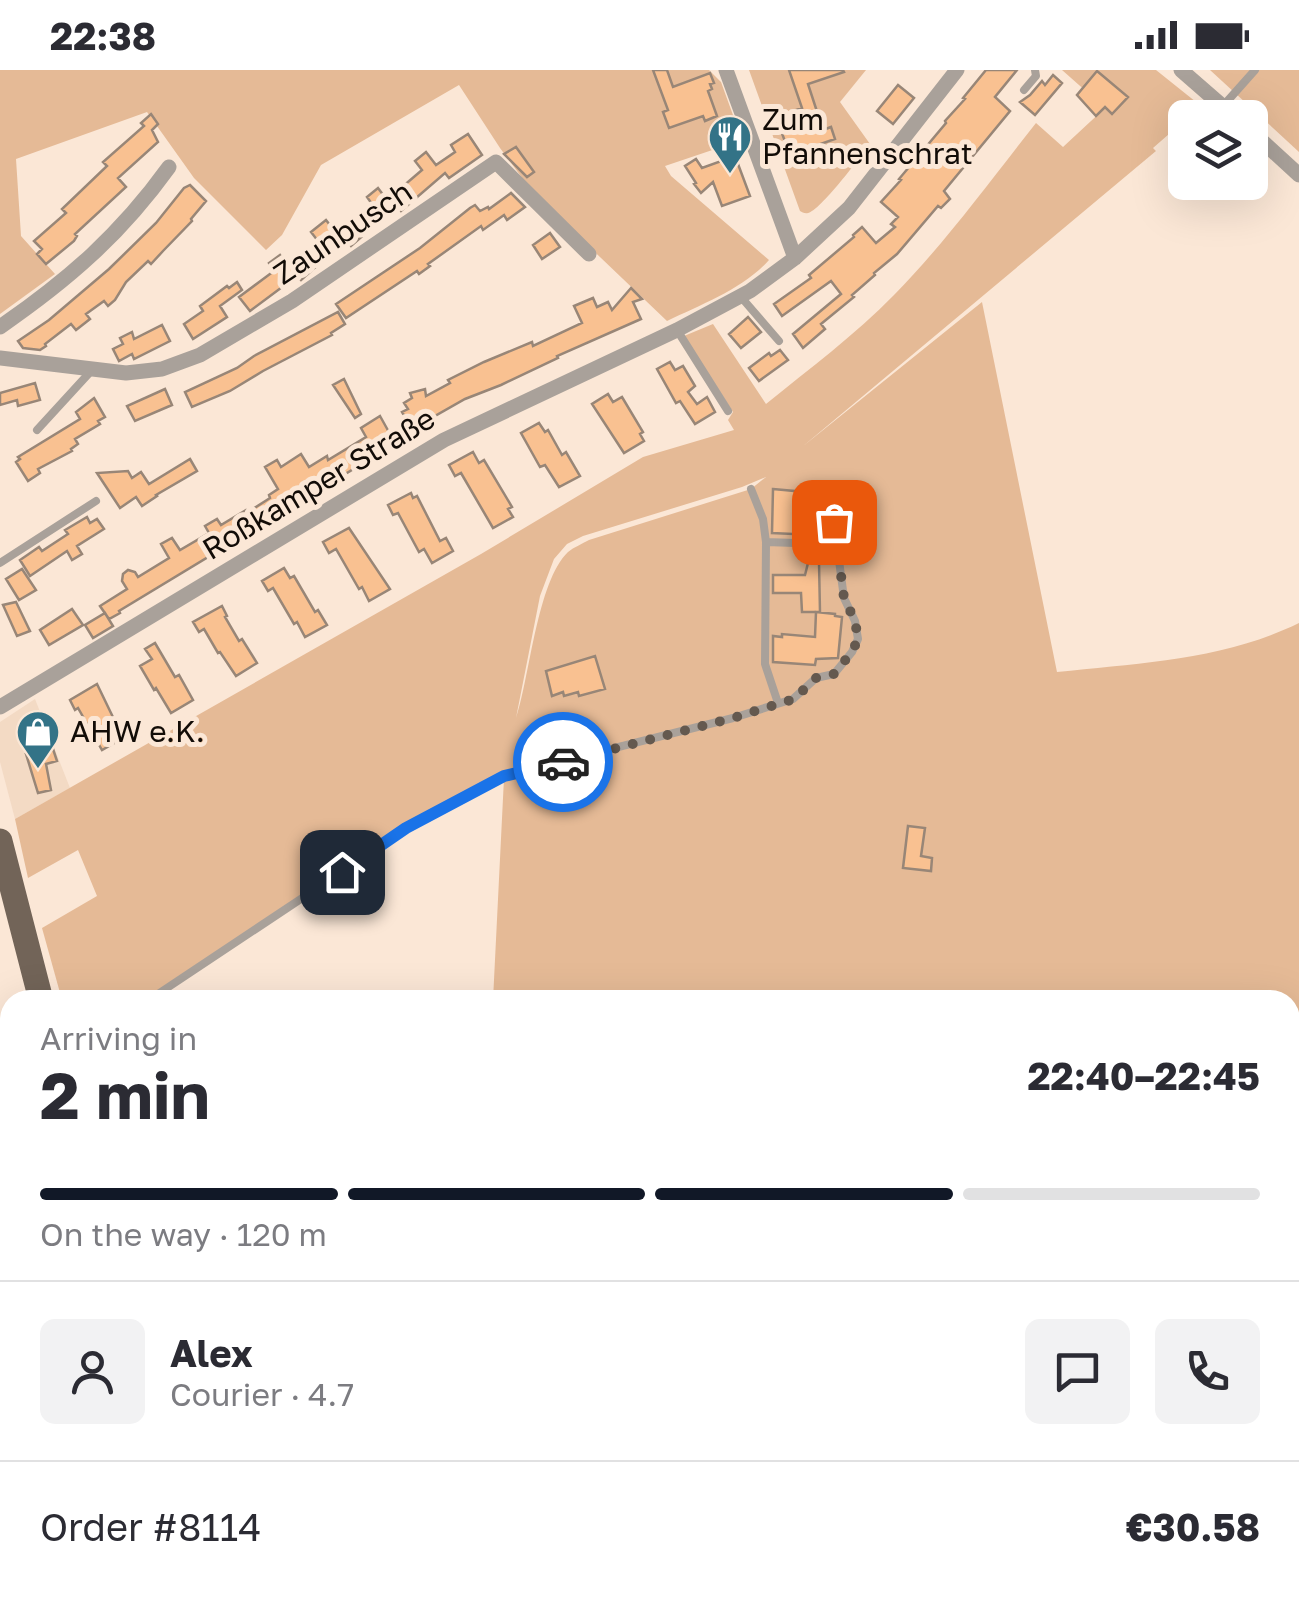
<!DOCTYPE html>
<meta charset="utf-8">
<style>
body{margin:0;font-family:"Golos Text",sans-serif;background:#f2f2f3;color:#2b2b33;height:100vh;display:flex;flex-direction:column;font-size:38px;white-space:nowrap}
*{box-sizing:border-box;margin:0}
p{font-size:32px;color:#7c7c81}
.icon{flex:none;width:55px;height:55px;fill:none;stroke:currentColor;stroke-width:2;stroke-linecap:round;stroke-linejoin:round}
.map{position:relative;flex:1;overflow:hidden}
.panel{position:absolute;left:0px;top:920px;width:1300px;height:622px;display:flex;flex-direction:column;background:#fff;border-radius:30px 30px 0 0;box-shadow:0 10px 40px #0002}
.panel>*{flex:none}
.controls{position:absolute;left:1168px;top:30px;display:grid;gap:20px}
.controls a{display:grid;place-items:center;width:100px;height:100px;border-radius:15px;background:#fff;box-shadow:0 10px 40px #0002;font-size:50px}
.pin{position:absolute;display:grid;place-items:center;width:85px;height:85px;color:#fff;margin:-42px;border-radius:20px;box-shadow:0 5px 15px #0006}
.courier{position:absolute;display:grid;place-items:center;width:100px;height:100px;margin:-50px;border:8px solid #1a73e8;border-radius:50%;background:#fff;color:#222;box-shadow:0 2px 12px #0007}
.summary em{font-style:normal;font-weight:700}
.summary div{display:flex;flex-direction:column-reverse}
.summary{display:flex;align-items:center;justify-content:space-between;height:170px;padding:0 40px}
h1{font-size:65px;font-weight:700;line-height:75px}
.bar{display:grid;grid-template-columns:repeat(4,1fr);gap:15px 10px;align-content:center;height:120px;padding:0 40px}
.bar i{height:12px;border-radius:8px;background:#e1e1e2}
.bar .active{background:#111827}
.bar p{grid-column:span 4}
.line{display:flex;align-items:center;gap:25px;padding:0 40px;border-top:2px solid #e1e1e2}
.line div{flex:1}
.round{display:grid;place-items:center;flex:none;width:105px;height:105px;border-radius:15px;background:#f2f2f3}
.status{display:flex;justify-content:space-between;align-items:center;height:70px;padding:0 50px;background:#fff;direction:ltr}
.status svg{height:28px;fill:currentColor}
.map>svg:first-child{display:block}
.built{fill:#f3dac4}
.green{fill:#e5ba96;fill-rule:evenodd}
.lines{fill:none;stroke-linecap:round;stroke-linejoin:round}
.stream{stroke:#4290a6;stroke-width:4}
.building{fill:#f9c191;stroke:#988677;stroke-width:2.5}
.service{stroke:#a9a19a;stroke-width:8}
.minor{stroke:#a9a19a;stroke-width:15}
.primary{stroke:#726458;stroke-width:25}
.done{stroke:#64594f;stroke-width:10;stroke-dasharray:0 18}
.route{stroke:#1a73e8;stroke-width:12}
.labels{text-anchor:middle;stroke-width:10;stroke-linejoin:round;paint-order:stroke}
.poi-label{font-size:30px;fill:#120c07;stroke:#fbe7d6;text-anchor:start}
.street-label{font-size:30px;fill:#120c07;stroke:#fbe7d6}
</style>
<div class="status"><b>22:38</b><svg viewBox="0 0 49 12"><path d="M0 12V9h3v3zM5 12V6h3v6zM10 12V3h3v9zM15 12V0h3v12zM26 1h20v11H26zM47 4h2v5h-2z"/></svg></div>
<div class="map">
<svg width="1299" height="1542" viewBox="0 0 1299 1542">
<rect width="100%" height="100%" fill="#fbe7d6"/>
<!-- built -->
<path class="built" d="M35,629L70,718L15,749L0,692V652Z
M0,1192L7,1223H10V1532L178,1533L180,1542H0Z"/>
<!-- green -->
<path class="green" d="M0,0H709L721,12L742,70L665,96L671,106L769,190C743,219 702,234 667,251L534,124L500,78L459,15L321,95L282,165L266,180L194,108L147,42L16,89L21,166L55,204L0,244Z
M749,0H866L840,32L870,74C861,86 820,141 808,143C805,144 802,142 800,141Z
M1062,0H1156L1201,36L1188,47L1185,48V50L1153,78L1156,81L802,377L982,232L1057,602C1139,593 1223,590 1299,553V1063L1290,1073V930H493L504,708L406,759L149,930H62L42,858L97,826L78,780L28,808L15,749L481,484L643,387L734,360L728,350L733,342L684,266L713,254L766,334C809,299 855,265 894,225C946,172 990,111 1036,53L1063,77L1105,38ZM766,407L751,419L589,470C582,474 574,477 568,482C537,512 530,606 516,648L540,526L554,489L567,474L583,466L742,417Z
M1210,0H1299V82Z
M10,969V1129L0,1132V974Z
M213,1533V1532L755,1533L750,1542H216Z"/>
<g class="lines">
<!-- stream -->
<path class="stream" d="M511,1542L512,1532"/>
</g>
<!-- building -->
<path class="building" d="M653,0H667L673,17L710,3L714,13L710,14L712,19L708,21L717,46L705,51L703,46L669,58L663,42L668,40Z
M789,0H843L844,2L808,14L823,60L831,57L835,69L803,80L807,92L794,96L776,47L802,38Z
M986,0H1017L995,27L1010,41L944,121L950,129L941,138L938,136L897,184L874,203L875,205L852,225L854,227L821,254L825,259L803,278L793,264L841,224L831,211L782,246L774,234L811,208L809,205L854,167L853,165L862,157L876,173L895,157L891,154L898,147L881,132L901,110L899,109L946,53L945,51L965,29L963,28Z
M1097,1L1128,27L1112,44L1105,37L1096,46L1077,25Z
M1053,5L1062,13L1035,45L1020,32L1030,25L1042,11L1045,15Z
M898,15L914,28L893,54L877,41Z
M151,44L158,54L152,60L158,72L118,108L126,117L75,164L77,166L74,171L46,194L37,184L42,179L34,171L66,143L62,139L107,96L103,92L144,56L141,53Z
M468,64L482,85L449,108L445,103L401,141L397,136L351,176L346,170L301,210L297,206L250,241L239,227L274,201L269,193L280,185L288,197L318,171L311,162L326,150L337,164L372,134L367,127L378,118L387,130L422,100L415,91L426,82L436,95L455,82L451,75Z
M516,77L534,102L527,107L504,84Z
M735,86L750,126L722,136L713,112L701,123L694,114L696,113L685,96L696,89L702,98Z
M190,115L206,131L191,149L192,151L163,181L151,194L148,191L126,212L115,230L108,236L104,231L86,244L90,249L76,260L71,254L45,274L46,276L40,280L23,278L18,271L49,250L109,199L156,153L184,118Z
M511,123L525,137L507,150L504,145L483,160L481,156L428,194L430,196L419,204L417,201L346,248L336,234L420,178L470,138L475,135L480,141L488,137L489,139Z
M550,163L560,177L542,189L533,175Z
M237,212L242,220L220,236L227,247L193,269L184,254L203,241L200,236L227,216L229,218Z
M631,218L642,229L633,232L641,249L557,286L558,288L501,315L465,329L412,359L402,342L408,339L404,333L412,328L410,323L425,319L426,326L450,313L448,310L484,292L532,272L533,276L582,253L574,236L593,228L597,237L608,232L612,240Z
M338,242L345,254L331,263L332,265L263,301L230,321L192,337L185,322L237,298L254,286Z
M748,247L761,262L741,278L729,264Z
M162,255L170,271L134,289L132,284L119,291L113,279L123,274L120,268L132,262L134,269Z
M780,280L788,290L759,311L749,298L769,283L771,286Z
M670,292L675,300L683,296L695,316L688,322L697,334L707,327L715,342L695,354L680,331L676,333L657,299Z
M344,309L361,344L355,348L333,315Z
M35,313L40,330L18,336L17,330L0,335V323Z
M165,319L172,335L135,351L127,336Z
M608,324L613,332L622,327L643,362L640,364L644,371L624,383L592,334Z
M94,328L105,347L98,351L100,354L75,369L78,374L71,379L72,381L38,399L40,403L28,411L16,392L20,389L18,387L80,349L76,342Z
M380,346L390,364L355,387L360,395L119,541L120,543L109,549L100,536L127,519L122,511L123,504L128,500L135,502L138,507L169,488L161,474L172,468L180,480L209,463L205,456L217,449L221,455L246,440L248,442L270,428L269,425L278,419L265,397L277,390L281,397L301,384L309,397L327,386L328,390L366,367L361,358Z
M539,353L545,362L548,360L562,385L566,382L580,406L559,417L545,395L540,397L521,363Z
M473,382L479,393L484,390L512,437L508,439L513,447L493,458L461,403L455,406L449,395Z
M190,389L197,401L156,425L157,426L142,436L136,427L120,438L97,403L128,401L132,408L141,402L149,414Z
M773,419L805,422V438L798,442L793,464L772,463Z
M411,423L413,428L417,426L440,471L446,468L453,481L432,493L424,479L419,482L398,443L393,445L388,435Z
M87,447L90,453L97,449L104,459L77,476L82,484L72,490L67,481L30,506L20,490L39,477L42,481L68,464L65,460Z
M810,454H821L822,460L819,492L820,542H802L801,523H773V505H805L809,489Z
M349,458L390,519L369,531L362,517L359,519L336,479L329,483L323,472Z
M284,498L290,508L294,506L315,542L318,540L327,555L305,567L297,552L294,554L273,518L268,521L262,511Z
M22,499L36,520L19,530L6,509Z
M16,532L30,561L17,566L3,535Z
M222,536L227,546L225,547L239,571L242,569L257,593L236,606L220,582L218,583L204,559L199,562L193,552Z
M72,539L83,555L49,575L40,560Z
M816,542L835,544V546L842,547L838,588L816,589L815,595L773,592V566L782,567V564L815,567Z
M105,543L113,556L93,568L85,555Z
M155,573L175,607L179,605L193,630L171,643L156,618L154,620L140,596L152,589L145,579Z
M595,586L605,619L579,626L578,622L564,626L563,622L552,626L546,601Z
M97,614L123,668L102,680L78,638L75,640L70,630Z
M53,679L57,691L46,694L51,720L38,723L26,684Z
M908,756L925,758L921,786L932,788L931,801L903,798Z"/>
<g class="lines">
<!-- service -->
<path class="service" d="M1024,20L1036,6L1035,0
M1223,36L1255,0
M741,227L779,271
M677,260L728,341
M37,360L92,300
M751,419L763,449L766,472L765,594L778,633
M0,493L96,431
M149,930L406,759L504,706L733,648L793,629L816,608L834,604L852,582L858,569L855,551L844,528L834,453L828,446H804L800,470L795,473L766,472
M0,1260L10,1267
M93,1532L94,1542"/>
<!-- minor -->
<path class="minor" d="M726,0L795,188
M1181,0L1236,48
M1250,60L1299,105
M0,257C68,210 120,165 169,97
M0,288L126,303L162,299L200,285L292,231L496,92L589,184
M0,637L444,370L677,260L750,221L795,188L849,138L957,0
M1290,1087H1299
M1290,1122L1299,1123
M1290,1432L1299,1431
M826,1542L831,1532
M1018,1542L1024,1532"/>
<!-- primary -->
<path class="primary" d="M0,771L41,930
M194,1532L196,1542"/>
</g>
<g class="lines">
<!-- done -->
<path class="done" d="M563,692L733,648L794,629L816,608L834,604L852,582L858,569L855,551L844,528L834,452"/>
<!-- route -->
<path class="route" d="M342,802L406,758L504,706L563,692"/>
</g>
<!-- icons -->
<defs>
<g id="restaurant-pin" transform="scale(2.25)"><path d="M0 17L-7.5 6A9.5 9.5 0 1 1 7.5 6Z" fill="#337387" stroke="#fbe7d6"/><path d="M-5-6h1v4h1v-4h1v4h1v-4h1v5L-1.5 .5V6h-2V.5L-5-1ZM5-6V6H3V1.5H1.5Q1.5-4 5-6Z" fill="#fff"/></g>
<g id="shop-pin" transform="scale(2.25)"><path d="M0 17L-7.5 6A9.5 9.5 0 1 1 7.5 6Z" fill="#337387" stroke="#fbe7d6"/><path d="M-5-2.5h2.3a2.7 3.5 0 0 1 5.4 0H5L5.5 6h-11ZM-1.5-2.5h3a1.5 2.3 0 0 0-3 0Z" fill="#fff"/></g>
</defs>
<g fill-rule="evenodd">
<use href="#restaurant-pin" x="730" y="67"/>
<use href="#shop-pin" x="38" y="662"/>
</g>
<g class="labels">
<!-- poi labels -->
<g class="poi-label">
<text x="762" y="60">Zum<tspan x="762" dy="34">Pfannenschrat</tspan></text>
<text x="70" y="672">AHW e.K.</text>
</g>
<!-- street labels -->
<g class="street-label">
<text transform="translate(343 163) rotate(-34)" y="10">Zaunbusch</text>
<text transform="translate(319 414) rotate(-31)" y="10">Roßkamper Straße</text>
</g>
</g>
</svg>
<div class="controls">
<a><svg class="icon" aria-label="layers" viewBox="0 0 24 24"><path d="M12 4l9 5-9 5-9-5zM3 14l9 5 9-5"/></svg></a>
</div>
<div class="pin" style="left:834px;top:452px;background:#ea580c"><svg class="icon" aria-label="bag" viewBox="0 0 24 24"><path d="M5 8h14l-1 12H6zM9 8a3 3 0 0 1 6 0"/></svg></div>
<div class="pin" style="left:342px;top:802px;background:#1f2937"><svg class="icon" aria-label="home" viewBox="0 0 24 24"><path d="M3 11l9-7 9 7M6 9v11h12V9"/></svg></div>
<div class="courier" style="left:563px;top:692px"><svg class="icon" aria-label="car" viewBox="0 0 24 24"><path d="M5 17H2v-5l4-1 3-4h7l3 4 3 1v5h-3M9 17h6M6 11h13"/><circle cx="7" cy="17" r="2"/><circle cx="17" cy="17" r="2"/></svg></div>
<section class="panel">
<div class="summary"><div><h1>2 min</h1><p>Arriving in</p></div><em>22:40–22:45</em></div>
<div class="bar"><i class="active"></i><i class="active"></i><i class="active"></i><i></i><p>On the way · 120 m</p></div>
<div class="line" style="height:180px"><a class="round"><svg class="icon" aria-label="person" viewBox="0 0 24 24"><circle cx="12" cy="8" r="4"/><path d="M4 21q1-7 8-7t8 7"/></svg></a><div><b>Alex</b><p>Courier · 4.7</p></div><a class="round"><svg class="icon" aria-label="chat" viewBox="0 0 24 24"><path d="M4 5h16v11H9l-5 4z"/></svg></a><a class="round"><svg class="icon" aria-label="phone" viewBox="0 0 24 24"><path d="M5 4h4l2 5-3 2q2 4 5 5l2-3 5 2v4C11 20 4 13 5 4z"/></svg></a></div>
<div class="line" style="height:130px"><div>Order #8114</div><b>€30.58</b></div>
</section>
</div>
